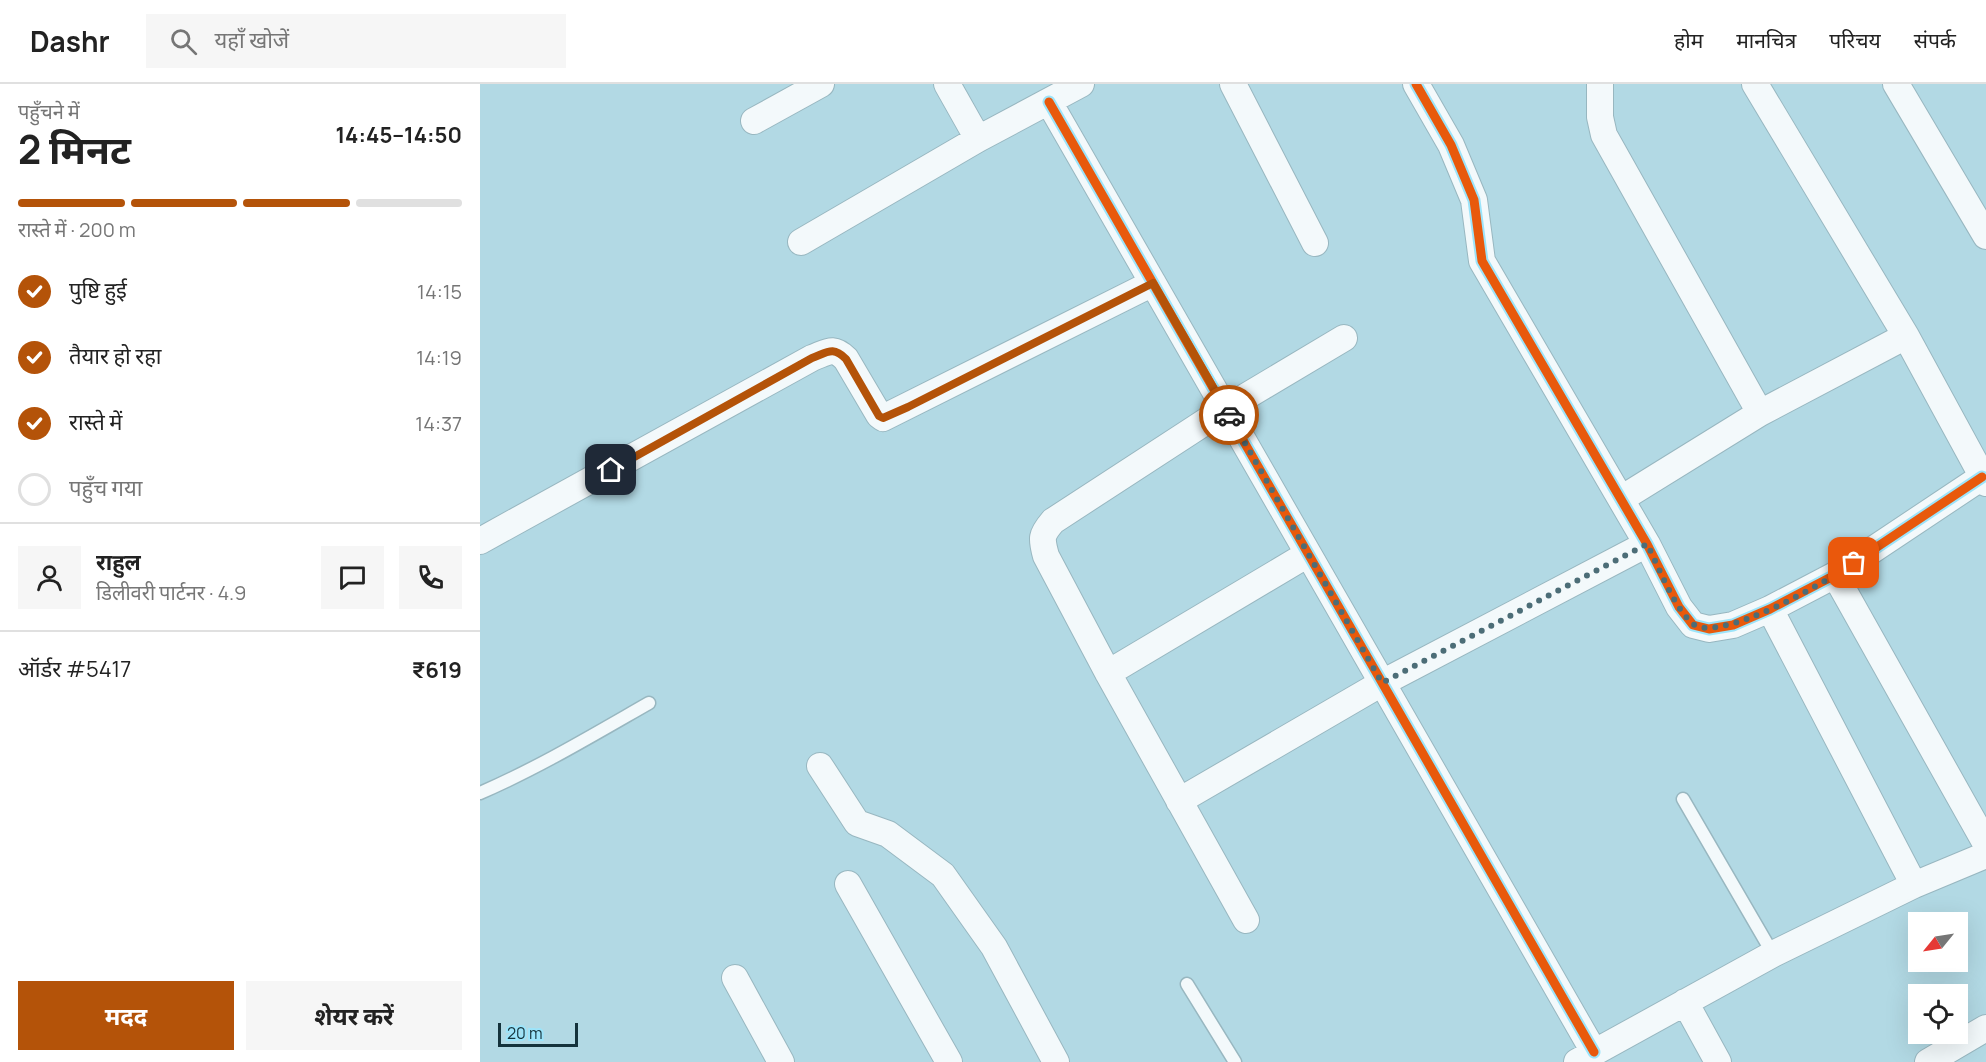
<!DOCTYPE html>
<html lang="hi">
<meta charset="utf-8">
<style>
body{margin:0;font-family:Manrope,"Noto Sans Devanagari",sans-serif;background:#f6f6f6;color:#222;height:100vh;display:flex;flex-direction:column;font-size:22px;white-space:nowrap}
*{box-sizing:border-box;margin:0}
p{font-size:20px;color:#767676}
.icon{flex:none;width:33px;height:33px;fill:none;stroke:currentColor;stroke-width:2;stroke-linecap:round;stroke-linejoin:round}
.map{position:relative;flex:1;overflow:hidden}
.side{display:flex;flex-direction:column;background:#fff;width:480px}
.side>*{flex:none}
.needle{width:39px;rotate:240deg}
.buttons{position:absolute;left:1428px;top:828px;display:grid;gap:12px}
.buttons a{display:grid;place-items:center;width:60px;height:60px;border-radius:0px;background:#fff;box-shadow:0 6px 24px #0002;font-size:30px}
.scale{position:absolute;left:18px;bottom:15px;width:80px;box-sizing:border-box;padding-left:6px;border:3px solid #15333c;border-top:0;font-size:16px;line-height:21px;white-space:nowrap;color:#15333c;-webkit-text-stroke:4px #9ce4fa;paint-order:stroke}
.pin{position:absolute;display:grid;place-items:center;width:51px;height:51px;color:#fff;margin:-26px;border-radius:12px;box-shadow:0 3px 9px #0006}
.courier{position:absolute;display:grid;place-items:center;width:60px;height:60px;margin:-30px;border:4px solid #b45309;border-radius:50%;background:#fff;color:#222;box-shadow:0 2px 8px #0007}
.head em{font-style:normal;font-weight:700}
.head div{display:flex;flex-direction:column-reverse}
.head{display:flex;align-items:center;justify-content:space-between;height:102px;padding:0 18px}
h1{font-size:39px;font-weight:700;line-height:45px}
.bar{display:grid;grid-template-columns:repeat(4,1fr);gap:9px 6px;align-content:center;height:72px;padding:0 18px}
.bar i{height:8px;border-radius:4px;background:#e0e0e0}
.bar .active{background:#b45309}
.bar p{grid-column:span 4}
.line{display:flex;align-items:center;gap:15px;padding:0 18px;border-top:2px solid #e0e0e0}
.line div{flex:1}
.round{display:grid;place-items:center;flex:none;width:63px;height:63px;border-radius:0px;background:#f6f6f6}
ol{padding:0 18px;list-style:none}
li{display:flex;align-items:center;gap:18px;height:66px}
li p{margin-inline-start:auto}
li .icon{padding:6px;border-radius:50%;background:#b45309;color:#fff;stroke-width:4}
li:last-child{color:#767676}
li i{width:33px;height:33px;border:3px solid #e0e0e0;border-radius:50%}
.button{display:flex;gap:12px;margin-top:auto;padding:12px 18px}
.button a{flex:1;height:69px;border-radius:0px;background:#b45309;color:#fff;font-size:24px;font-weight:700;line-height:69px;text-align:center}
.button a+a{background:#f6f6f6;color:#222}
header{display:flex;align-items:center;gap:36px;box-sizing:border-box;height:84px;padding:0 30px;background:#fff;border-bottom:2px solid #e0e0e0}
header strong{font-size:28px}
nav{display:flex;gap:33px;margin-inline-start:auto;font-size:21px}
.search{width:420px;height:54px;background:#f6f6f6;display:flex;align-items:center;gap:15px;box-sizing:border-box;padding:0 21px;border-radius:0px;color:#767676;font-size:22px}
main{display:flex;flex:1;min-height:0}
.map>svg:first-child{display:block}
.lines{fill:none;stroke-linecap:round;stroke-linejoin:round}
.service-casing{stroke:#98b7c0;stroke-width:15}
.minor-casing{stroke:#98b7c0;stroke-width:28}
.service{stroke:#f3f9fb;stroke-width:12}
.minor{stroke:#f3f9fb;stroke-width:26}
.cycleway-casing{stroke:#9ce4fa;stroke-width:13}
.cycleway{stroke:#e8590c;stroke-width:9}
.done{stroke:#4c6d77;stroke-width:6;stroke-dasharray:0 10.8}
.route{stroke:#b45309;stroke-width:8}
</style>
<header>
<strong>Dashr</strong>
<div class="search"><svg class="icon" aria-label="search" viewBox="0 0 24 24"><circle cx="10" cy="10" r="6"/><path d="M15 15l6 6"/></svg>यहाँ खोजें</div>
<nav><a>होम</a><a>मानचित्र</a><a>परिचय</a><a>संपर्क</a></nav>
</header>
<main>
<section class="side">
<div class="head"><div><h1>2 मिनट</h1><p>पहुँचने में</p></div><em>14:45–14:50</em></div>
<div class="bar"><i class="active"></i><i class="active"></i><i class="active"></i><i></i><p>रास्ते में · 200 m</p></div>
<ol>
<li><svg class="icon" aria-label="check" viewBox="0 0 24 24"><path d="M5 12l5 5 9-10"/></svg>पुष्टि हुई<p>14:15</p></li>
<li><svg class="icon" aria-label="check" viewBox="0 0 24 24"><path d="M5 12l5 5 9-10"/></svg>तैयार हो रहा<p>14:19</p></li>
<li><svg class="icon" aria-label="check" viewBox="0 0 24 24"><path d="M5 12l5 5 9-10"/></svg>रास्ते में<p>14:37</p></li>
<li><i></i>पहुँच गया</li>
</ol>
<div class="line" style="height:108px"><a class="round"><svg class="icon" aria-label="person" viewBox="0 0 24 24"><circle cx="12" cy="8" r="4"/><path d="M4 21q1-7 8-7t8 7"/></svg></a><div><b>राहुल</b><p>डिलीवरी पार्टनर · 4.9</p></div><a class="round"><svg class="icon" aria-label="chat" viewBox="0 0 24 24"><path d="M4 5h16v11H9l-5 4z"/></svg></a><a class="round"><svg class="icon" aria-label="phone" viewBox="0 0 24 24"><path d="M5 4h4l2 5-3 2q2 4 5 5l2-3 5 2v4C11 20 4 13 5 4z"/></svg></a></div>
<div class="line" style="height:78px"><div>ऑर्डर #5417</div><b>₹619</b></div>
<div class="button"><a>मदद</a><a>शेयर करें</a></div>
</section>
<div class="map">
<svg width="1506" height="978" viewBox="0 0 1506 978">
<rect width="100%" height="100%" fill="#b2d9e4"/>
<g class="lines">
<!-- service casing -->
<g class="service-casing">
<path id="service" d="M0,709C58,684 113,651 169,619
M1203,715L1293,870
M707,900L755,978"/>
</g>
<!-- minor casing -->
<g class="minor-casing">
<path id="minor" d="M467,0L498,55
M753,0L835,159
M936,0L971,61L994,116L1002,177L1167,460L1199,523L1213,541L1229,545L1253,541L1290,525L1355,491L1502,393
M1120,0V33L1124,51L1280,329
M1275,0L1426,252L1506,399
M1416,0L1506,152
M569,18L1114,968
M274,37L341,0
M321,158L498,55L601,0
M1141,415L1280,329L1426,252
M0,457L332,274C348,268 353,262 366,275L399,331L403,334L673,199
M1355,491L1506,760
M1290,525L1434,801
M628,589L828,470
M340,682L377,739L408,750L463,791L514,863L576,978
M699,717L902,599L1167,460
M368,800L469,978
M766,836L628,589L566,472C561,454 561,451 573,437L745,325L864,254
M255,894L301,978
M1205,918L1238,978
M1097,978L1293,870L1434,801L1506,771
M1448,978L1506,944"/>
</g>
<!-- service -->
<use href="#service" class="service"/>
<!-- minor -->
<use href="#minor" class="minor"/>
<!-- cycleway casing -->
<g class="cycleway-casing">
<path id="cycleway" d="M936,0L971,61L994,116L1002,177L1167,460L1199,523L1213,541L1229,545L1253,541L1290,525L1355,491L1502,393
M569,18L1114,968"/>
</g>
<!-- cycleway -->
<use href="#cycleway" class="cycleway"/>
</g>
<g class="lines">
<!-- done -->
<path class="done" d="M749,331L902,599L1167,460C1179,483 1193,522 1212,539C1237,562 1349,496 1374,479"/>
<!-- route -->
<path class="route" d="M131,386L332,274C348,268 353,262 366,275L399,332L403,334L428,323L673,199L749,331"/>
</g>
</svg>
<div class="buttons">
<a><svg class="needle" viewBox="-14 -14 28 28"><path d="M0-13l5 13h-10z" fill="#e53935"/><path d="M0 13l5-13h-10z" fill="#767676"/></svg></a>
<a><svg class="icon" aria-label="locate" viewBox="0 0 24 24"><circle cx="12" cy="12" r="6"/><path d="M12 2v4M12 18v4M2 12h4M18 12h4"/></svg></a>
</div>
<div class="scale">20 m</div>
<div class="pin" style="left:1374px;top:479px;background:#ea580c"><svg class="icon" aria-label="bag" viewBox="0 0 24 24"><path d="M5 8h14l-1 12H6zM9 8a3 3 0 0 1 6 0"/></svg></div>
<div class="pin" style="left:131px;top:386px;background:#1f2937"><svg class="icon" aria-label="home" viewBox="0 0 24 24"><path d="M3 11l9-7 9 7M6 9v11h12V9"/></svg></div>
<div class="courier" style="left:749px;top:331px"><svg class="icon" aria-label="car" viewBox="0 0 24 24"><path d="M5 17H2v-5l4-1 3-4h7l3 4 3 1v5h-3M9 17h6M6 11h13"/><circle cx="7" cy="17" r="2"/><circle cx="17" cy="17" r="2"/></svg></div>
</div>
</main>
